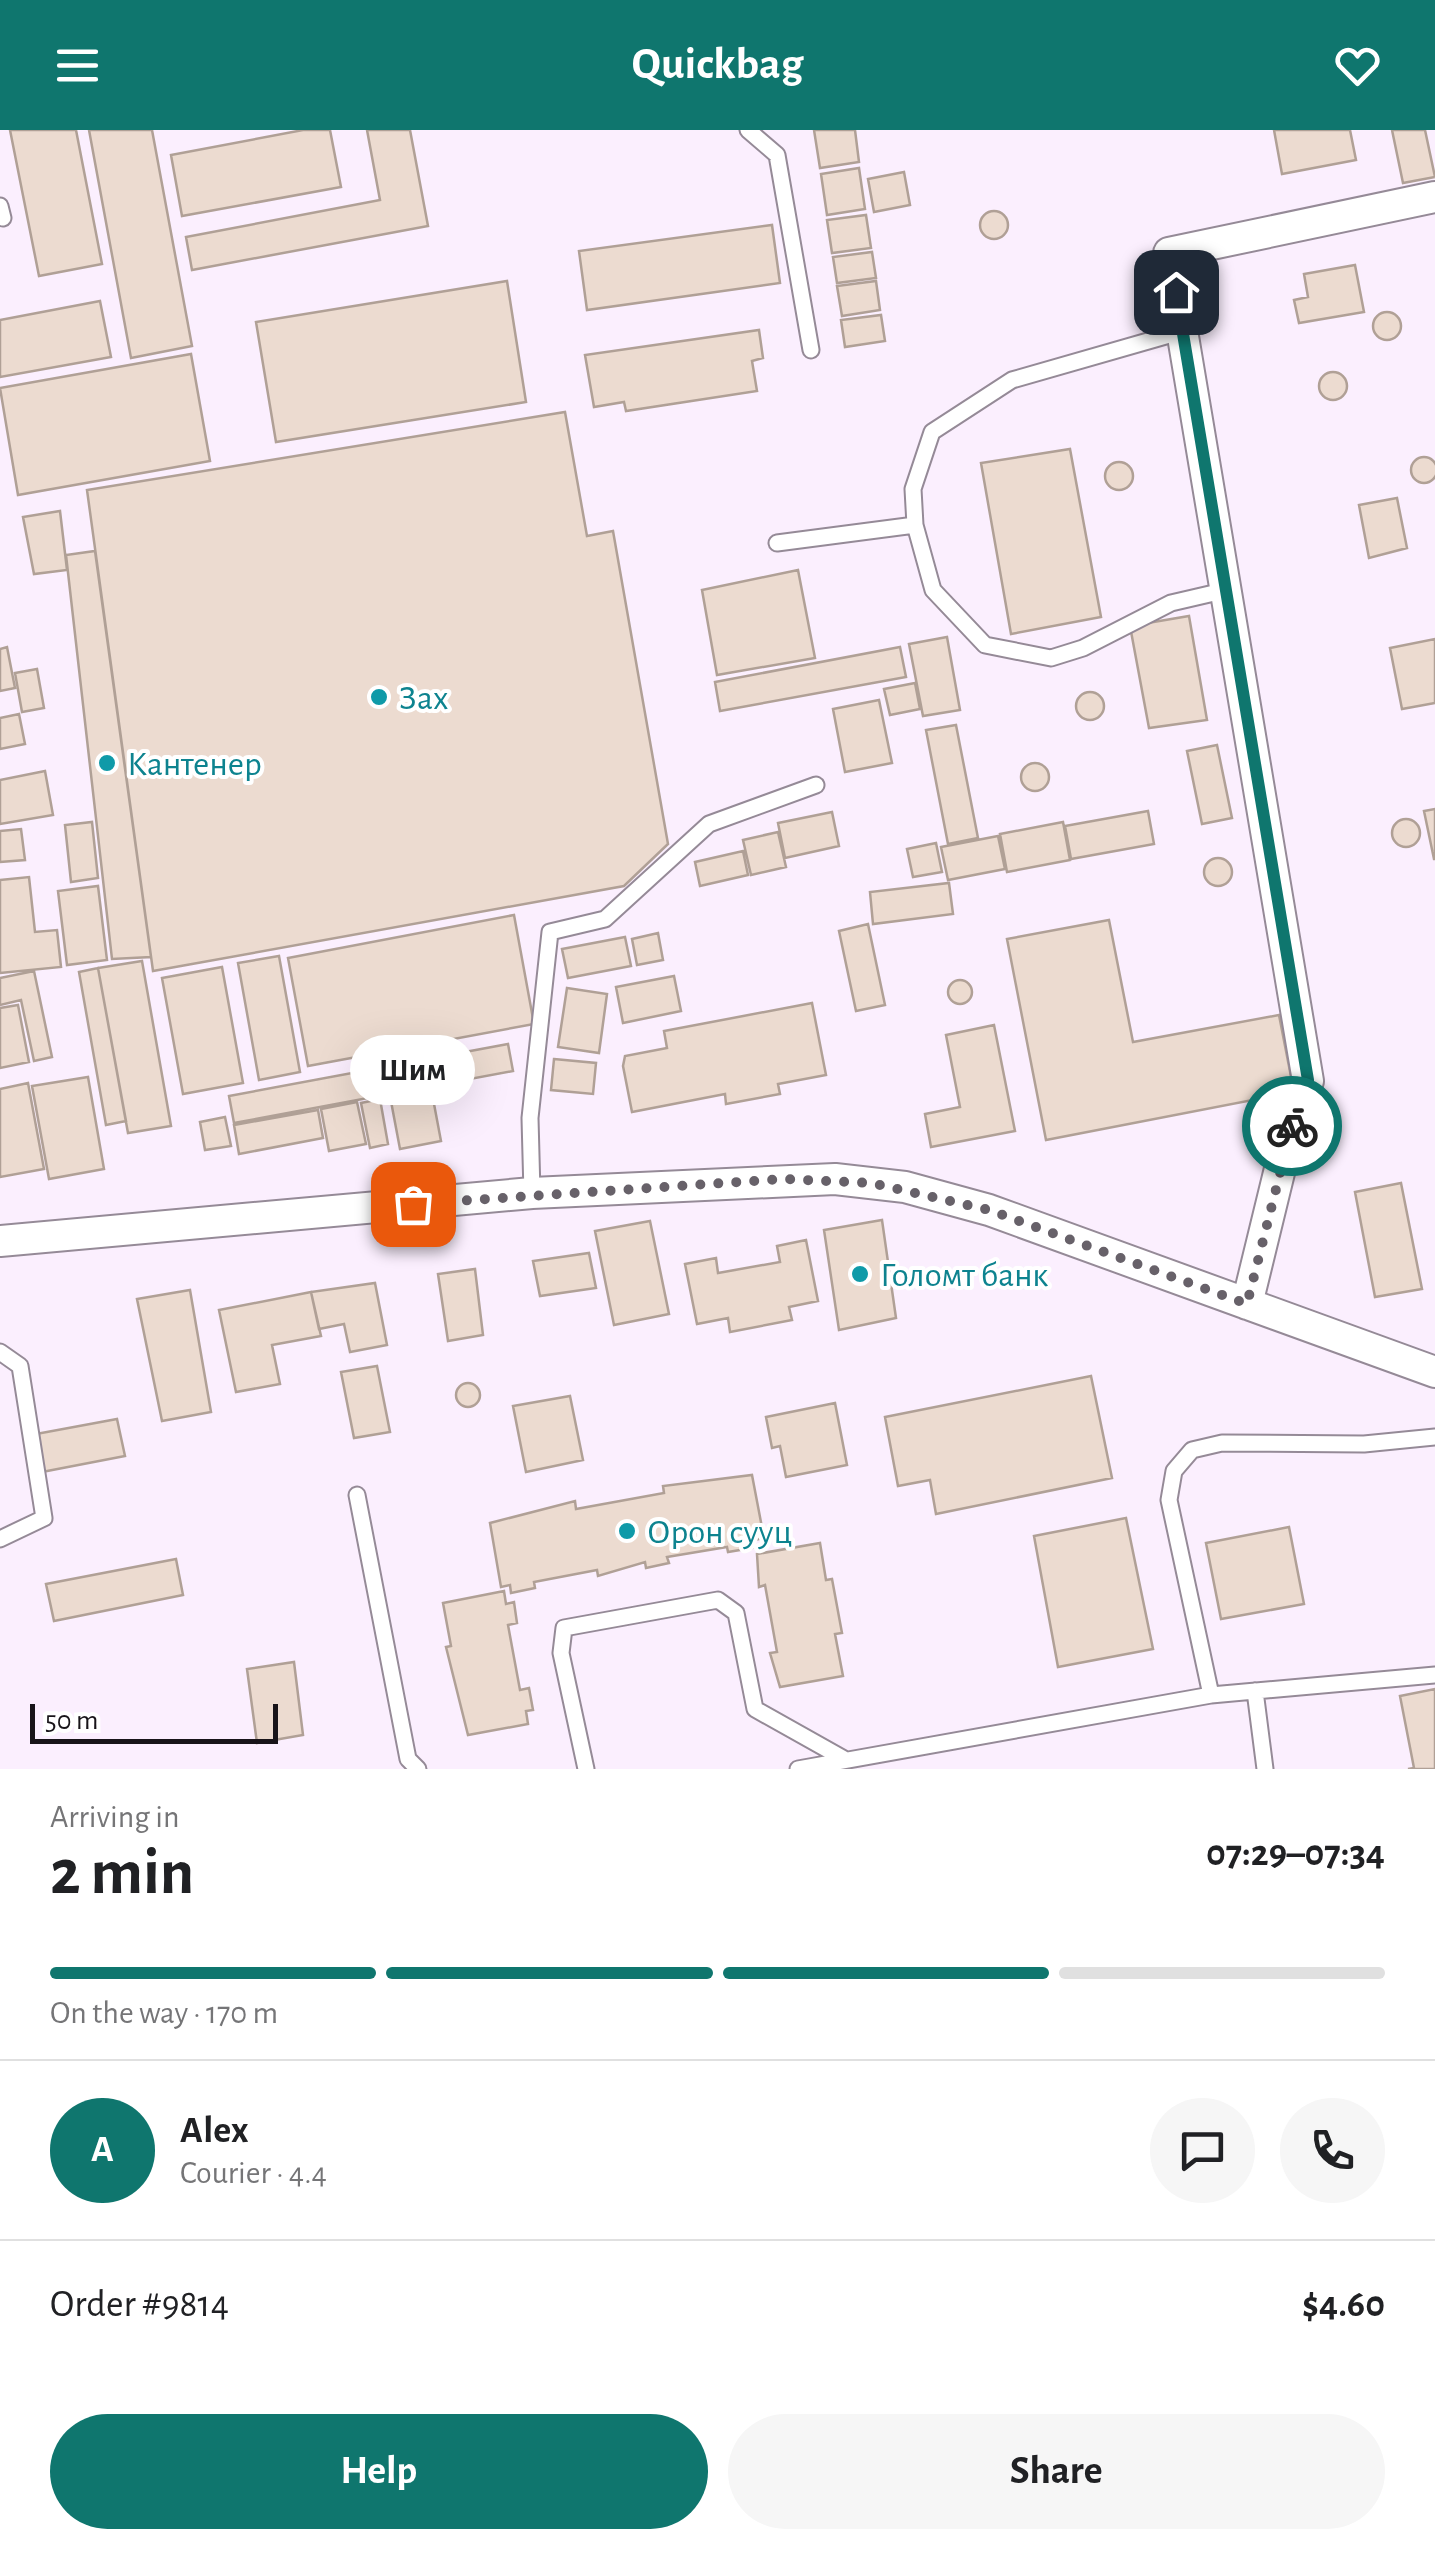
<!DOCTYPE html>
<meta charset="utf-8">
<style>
body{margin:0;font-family:"Alegreya Sans",sans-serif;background:#f6f6f6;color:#202124;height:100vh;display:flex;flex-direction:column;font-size:38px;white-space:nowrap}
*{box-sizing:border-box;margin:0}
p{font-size:32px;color:#757577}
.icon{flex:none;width:55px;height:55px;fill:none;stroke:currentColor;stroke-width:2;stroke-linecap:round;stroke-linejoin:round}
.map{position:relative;height:1639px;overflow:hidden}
.sheet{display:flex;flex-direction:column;background:#fff;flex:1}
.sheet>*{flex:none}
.scale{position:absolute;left:30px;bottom:25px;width:248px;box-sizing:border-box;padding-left:10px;border:5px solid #181419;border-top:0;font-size:28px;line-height:35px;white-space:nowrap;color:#181419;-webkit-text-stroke:8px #fff;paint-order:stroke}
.pin{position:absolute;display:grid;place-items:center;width:85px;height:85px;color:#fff;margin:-42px;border-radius:20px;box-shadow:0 5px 15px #0006}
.courier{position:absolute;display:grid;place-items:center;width:100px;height:100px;margin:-50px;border:8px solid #0f766e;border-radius:50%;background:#fff;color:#222;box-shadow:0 2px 12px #0007}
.bubble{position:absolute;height:70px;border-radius:35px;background:#fff;box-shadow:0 10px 40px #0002;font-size:32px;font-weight:700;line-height:70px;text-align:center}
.summary em{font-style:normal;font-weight:700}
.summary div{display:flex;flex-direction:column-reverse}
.summary{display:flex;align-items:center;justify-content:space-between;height:170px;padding:0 50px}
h1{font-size:65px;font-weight:700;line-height:75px}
.bar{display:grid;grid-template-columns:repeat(4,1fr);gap:15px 10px;align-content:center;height:120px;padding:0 50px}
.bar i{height:12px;border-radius:8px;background:#e0e0e0}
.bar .current{background:#0f766e}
.bar p{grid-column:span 4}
.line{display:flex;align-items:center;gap:25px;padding:0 50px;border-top:2px solid #e0e0e0}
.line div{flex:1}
.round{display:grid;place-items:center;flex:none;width:105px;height:105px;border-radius:52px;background:#f6f6f6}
.primary-button{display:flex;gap:20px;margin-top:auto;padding:20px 50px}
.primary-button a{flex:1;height:115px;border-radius:60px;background:#0f766e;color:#fff;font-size:40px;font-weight:700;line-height:115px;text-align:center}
.primary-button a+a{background:#f6f6f6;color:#202124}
header{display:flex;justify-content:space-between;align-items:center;height:130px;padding:0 50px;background:#0f766e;color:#fff;font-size:45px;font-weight:700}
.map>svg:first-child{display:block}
.building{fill:#ecdbd0;stroke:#b0a096;stroke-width:2.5}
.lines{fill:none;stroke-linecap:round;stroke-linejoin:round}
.service-casing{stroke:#958a97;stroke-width:19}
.minor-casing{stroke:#958a97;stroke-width:34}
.service{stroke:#fff;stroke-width:15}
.minor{stroke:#fff;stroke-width:30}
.done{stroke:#676169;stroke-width:10;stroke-dasharray:0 18}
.route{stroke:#0f766e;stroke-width:12}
.culture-dot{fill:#0f9aa8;stroke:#fff;stroke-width:4}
.labels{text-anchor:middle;stroke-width:8;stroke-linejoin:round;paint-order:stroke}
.culture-label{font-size:35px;fill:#0d838f;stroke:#fff;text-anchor:start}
</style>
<header><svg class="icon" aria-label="menu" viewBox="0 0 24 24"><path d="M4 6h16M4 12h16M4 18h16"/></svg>Quickbag<svg class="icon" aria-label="heart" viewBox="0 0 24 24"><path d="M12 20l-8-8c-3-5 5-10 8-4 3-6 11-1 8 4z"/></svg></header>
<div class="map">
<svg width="1435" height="1639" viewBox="0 0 1435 1639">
<rect width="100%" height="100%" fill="#fbeffe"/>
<!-- building -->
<path class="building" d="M10,0H76L102,134L39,146Z
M89,0H152L192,216L131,228Z
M303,0H330L341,57L182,86L171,25Z
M367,0H410L428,96L192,140L186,107L380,70Z
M814,0H855L859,32L820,38Z
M1274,0H1350L1356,30L1282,44Z
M1392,0H1425L1435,47L1403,53Z
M859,38L865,79L827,85L821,44Z
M904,42L910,75L874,82L868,49Z
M980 95a14 14 0 1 1 28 0a14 14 0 1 1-28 0Z
M866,85L871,118L832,123L827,90Z
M772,95L780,153L587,180L579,121Z
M872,122L876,148L837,153L833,127Z
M1355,135L1364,182L1299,193L1294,170L1308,167L1304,144Z
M507,151L526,272L276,312L256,192Z
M876,151L880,180L842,186L837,156Z
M100,171L111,227L0,247V190Z
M1373 196a14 14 0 1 1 28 0a14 14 0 1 1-28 0Z
M881,185L885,211L845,217L841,190Z
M759,200L763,228L752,231L757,261L626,281L624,272L594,277L585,225Z
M191,224L210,331L18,365L0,258Z
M1319 256a14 14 0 1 1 28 0a14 14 0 1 1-28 0Z
M565,282L587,406L613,401L668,714L624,756L153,841L87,360Z
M1070,319L1101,487L1011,504L981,333Z
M1411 340a13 13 0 1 1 26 0a13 13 0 1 1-26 0Z
M1105 346a14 14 0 1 1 28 0a14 14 0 1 1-28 0Z
M1397,368L1407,418L1369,428L1359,375Z
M60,381L67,440L34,444L23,387Z
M95,421L151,827L112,829L66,425Z
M798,440L815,528L717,545L702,460Z
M1189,486L1207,590L1149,598L1130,496Z
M947,507L960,580L923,586L909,514Z
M1435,509V573L1402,579L1390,518Z
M7,517L15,558L0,561V519Z
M900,517L906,547L720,581L715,552Z
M37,539L44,578L22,582L15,543Z
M915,553L920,579L890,585L884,559Z
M1076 576a14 14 0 1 1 28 0a14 14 0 1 1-28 0Z
M879,570L892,633L845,642L833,579Z
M19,584L25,614L0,619V588Z
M956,595L978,708L948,714L926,600Z
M1217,615L1232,688L1202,694L1187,621Z
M1021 647a14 14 0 1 1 28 0a14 14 0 1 1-28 0Z
M45,641L53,685L0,694V650Z
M1435,679V729H1434L1424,681Z
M1148,681L1154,714L1071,729L1065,696Z
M832,682L839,716L785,728L778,693Z
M1392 703a14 14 0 1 1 28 0a14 14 0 1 1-28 0Z
M92,692L98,748L71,752L65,695Z
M1063,692L1070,730L1007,742L1000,704Z
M21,699L25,730L0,732V701Z
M778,702L786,737L751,745L743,710Z
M998,706L1005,739L948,750L941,717Z
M936,713L942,742L913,747L907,719Z
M743,721L748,745L700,756L695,732Z
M1204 742a14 14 0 1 1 28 0a14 14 0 1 1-28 0Z
M29,747L35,802L57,800L61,837L0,843V750Z
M949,753L953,784L873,794L870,762Z
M98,756L107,830L67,835L58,761Z
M514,785L534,894L308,936L288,828Z
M1109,790L1133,912L1279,885L1294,962L1046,1010L1007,809Z
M868,794L885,875L856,881L839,801Z
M658,803L663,830L637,835L632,809Z
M625,807L631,836L568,848L562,819Z
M279,826L300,942L259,950L238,833Z
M142,831L171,996L128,1003L98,838Z
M222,837L243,953L183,964L162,848Z
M98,838L126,991L106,995L79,842Z
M34,841L52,927L34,931L21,870L0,875V848Z
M674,846L681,881L623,893L616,857Z
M948 862a12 12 0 1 1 24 0a12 12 0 1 1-24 0Z
M567,858L607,864L599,923L558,917Z
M812,873L826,945L778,954L780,964L726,974L725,964L632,982L623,936L625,926L667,918L664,901Z
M18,875L29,932L0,938V878Z
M994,895L1015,1001L931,1017L925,984L960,977L946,905Z
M508,914L513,941L234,993L229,966Z
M554,929L596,933L593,964L551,960Z
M88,947L104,1039L49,1049L32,956Z
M28,953L44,1039L0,1047V959Z
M431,958L441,1011L400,1019L390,966Z
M380,969L388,1014L370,1018L361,973Z
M357,972L366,1014L329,1021L321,979Z
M318,980L323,1008L239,1024L234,995Z
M225,987L231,1016L205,1020L200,992Z
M1401,1053L1422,1159L1375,1167L1355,1062Z
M882,1090L896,1188L839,1200L824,1100Z
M650,1091L669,1184L614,1195L595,1101Z
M806,1110L818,1171L789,1177L792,1190L730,1202L728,1188L697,1194L685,1134L716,1128L718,1143L780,1132L777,1116Z
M589,1123L596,1158L540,1166L533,1131Z
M475,1139L483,1205L448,1211L438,1144Z
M375,1153L387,1215L350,1222L344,1194L319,1199L311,1162Z
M190,1160L211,1282L162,1291L137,1169Z
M311,1162L321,1206L272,1215L280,1254L236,1262L219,1180Z
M377,1236L390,1302L354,1308L341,1242Z
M1091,1246L1112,1348L936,1384L930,1350L898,1356L885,1287Z
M456 1265a12 12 0 1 1 24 0a12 12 0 1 1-24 0Z
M570,1266L583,1330L526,1342L513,1276Z
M835,1273L847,1335L786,1347L780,1316L772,1318L766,1287Z
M117,1289L125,1326L42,1342L36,1304Z
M752,1345L764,1408L750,1411L752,1418L728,1422L727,1417L667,1427L669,1433L646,1438L645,1432L598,1446L597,1440L534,1452L535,1458L511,1463L510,1455L501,1457L490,1393L575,1371L576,1379L664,1363L663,1356Z
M1126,1388L1153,1519L1058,1537L1034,1406Z
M1289,1397L1304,1474L1221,1489L1206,1413Z
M820,1413L826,1450L832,1449L842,1503L835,1504L843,1546L780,1557L770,1523L777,1522L765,1455L759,1457L757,1424Z
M176,1429L183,1465L54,1491L46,1454Z
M504,1461L506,1474L514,1472L517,1493L508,1495L520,1560L529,1558L533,1580L526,1581L528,1594L468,1605L446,1517L451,1516L443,1473Z
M294,1532L303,1605L257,1613L247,1539Z
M1435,1559V1639H1408L1414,1638L1400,1566Z"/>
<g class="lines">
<!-- service casing -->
<g class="service-casing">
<path id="service" d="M748,0L777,25L811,220
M0,76L3,88
M1183,201L1012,250L932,302L913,359L915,395L933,460L985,515L1051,528L1083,518L1171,473L1227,460
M777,413L915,395
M532,1063L530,988L550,802L605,789L709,694L816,655
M0,1222L20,1236L44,1388L0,1409
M357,1365L408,1629L418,1639
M1255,1561L1265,1639
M1211,1565L1169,1370L1174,1341L1192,1320L1222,1313L1364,1314L1435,1307
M586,1639L561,1523L564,1498L718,1470L736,1483L755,1579L846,1630
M798,1639L1211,1565L1435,1545"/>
</g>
<!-- minor casing -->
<g class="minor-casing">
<path id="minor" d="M0,1111L532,1063L835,1049L905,1057L989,1080L1435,1242
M1247,1174L1286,1014L1308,951L1169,123L1435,67"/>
</g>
<!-- service -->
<use href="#service" class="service"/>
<!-- minor -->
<use href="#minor" class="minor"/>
</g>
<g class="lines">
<!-- done -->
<path class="done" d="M413,1074L783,1049L871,1053L989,1080L1247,1174L1292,996"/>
<!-- route -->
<path class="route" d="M1176,162L1308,950L1292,996"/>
</g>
<!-- markers -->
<g class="culture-dot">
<circle cx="379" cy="567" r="10"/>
<circle cx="107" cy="633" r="10"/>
<circle cx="860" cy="1144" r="10"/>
<circle cx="627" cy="1401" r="10"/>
</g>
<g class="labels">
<!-- culture labels -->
<g class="culture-label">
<text x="399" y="579">Зах</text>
<text x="127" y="645">Кантенер</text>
<text x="880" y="1156">Голомт банк</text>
<text x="647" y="1413">Орон сууц</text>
</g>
</g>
</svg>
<div class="scale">50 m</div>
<div class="pin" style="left:413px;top:1074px;background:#ea580c"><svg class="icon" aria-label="bag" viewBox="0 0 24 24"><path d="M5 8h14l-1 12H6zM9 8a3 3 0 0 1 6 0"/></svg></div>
<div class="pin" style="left:1176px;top:162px;background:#1f2937"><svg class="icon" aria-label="home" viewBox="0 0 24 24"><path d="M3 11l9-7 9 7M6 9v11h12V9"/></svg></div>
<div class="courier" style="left:1292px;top:996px"><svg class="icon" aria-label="bike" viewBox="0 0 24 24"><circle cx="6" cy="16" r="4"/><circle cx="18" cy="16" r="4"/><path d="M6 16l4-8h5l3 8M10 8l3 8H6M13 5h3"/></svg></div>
<div class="bubble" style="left:350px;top:905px;width:125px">Шим</div>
</div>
<section class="sheet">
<div class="summary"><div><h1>2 min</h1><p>Arriving in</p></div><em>07:29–07:34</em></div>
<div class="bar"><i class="current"></i><i class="current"></i><i class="current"></i><i></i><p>On the way · 170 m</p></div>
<div class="line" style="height:180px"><b class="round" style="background:#0f766e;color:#fff">A</b><div><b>Alex</b><p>Courier · 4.4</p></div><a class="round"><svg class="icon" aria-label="chat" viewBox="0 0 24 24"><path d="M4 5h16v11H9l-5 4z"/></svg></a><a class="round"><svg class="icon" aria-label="phone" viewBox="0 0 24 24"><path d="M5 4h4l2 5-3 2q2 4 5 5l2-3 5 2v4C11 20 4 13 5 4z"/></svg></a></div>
<div class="line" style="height:130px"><div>Order #9814</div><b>$4.60</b></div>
<div class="primary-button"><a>Help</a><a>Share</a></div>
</section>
